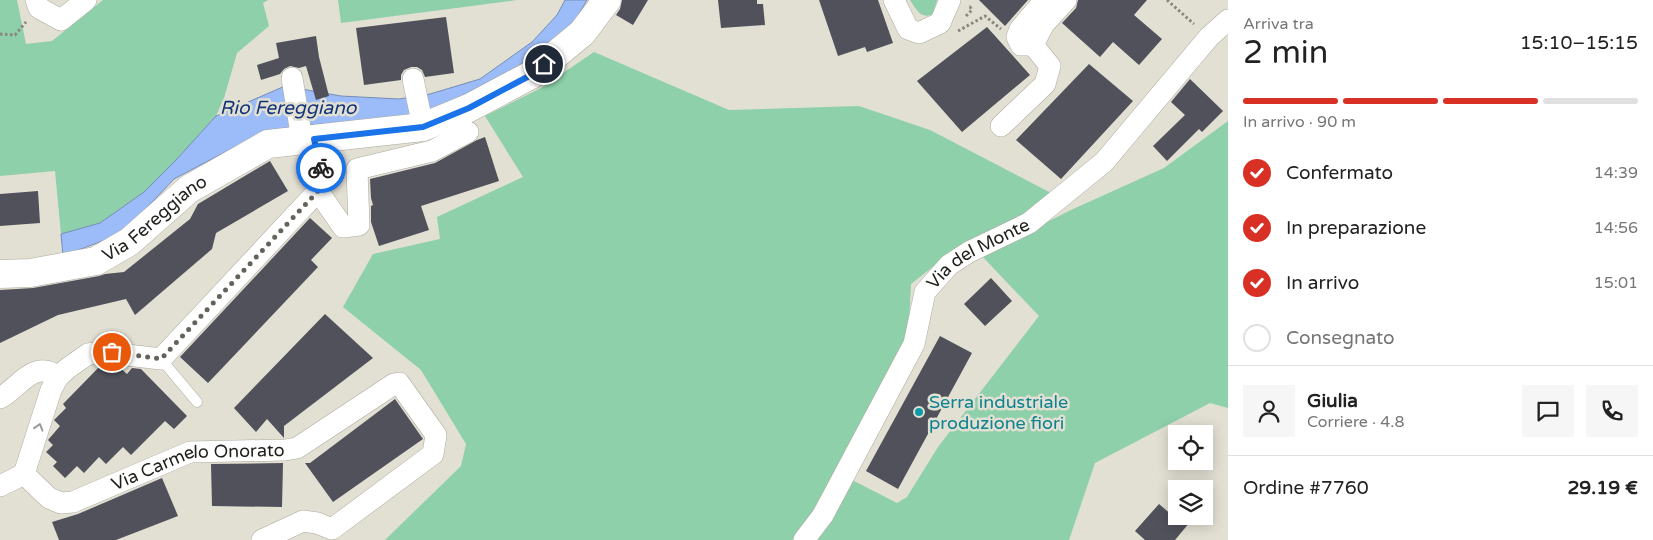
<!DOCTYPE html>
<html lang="it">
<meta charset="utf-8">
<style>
body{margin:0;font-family:"Varela Round",sans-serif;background:#f6f6f6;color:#222;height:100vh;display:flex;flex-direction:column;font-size:19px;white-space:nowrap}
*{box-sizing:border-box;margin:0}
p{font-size:16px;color:#767676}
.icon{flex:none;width:28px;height:28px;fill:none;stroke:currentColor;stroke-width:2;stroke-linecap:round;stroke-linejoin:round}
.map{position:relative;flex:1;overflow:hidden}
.details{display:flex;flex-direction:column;background:#fff;width:425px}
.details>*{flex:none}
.controls{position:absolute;left:1168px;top:425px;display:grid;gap:10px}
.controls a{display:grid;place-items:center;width:45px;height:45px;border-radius:0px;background:#fff;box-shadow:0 2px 12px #0003;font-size:25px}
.pin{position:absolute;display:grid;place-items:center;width:42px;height:42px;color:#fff;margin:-21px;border:2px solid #fff;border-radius:50%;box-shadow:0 1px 5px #0007}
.courier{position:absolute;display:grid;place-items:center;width:50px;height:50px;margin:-25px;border:4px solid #1a73e8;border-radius:50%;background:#fff;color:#222;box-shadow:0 1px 6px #0007}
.head em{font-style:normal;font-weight:600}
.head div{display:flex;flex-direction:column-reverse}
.head{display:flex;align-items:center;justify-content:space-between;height:85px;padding:0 15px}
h1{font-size:32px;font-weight:600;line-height:38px}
.bar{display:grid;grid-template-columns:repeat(4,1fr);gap:8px 5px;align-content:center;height:60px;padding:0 15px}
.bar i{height:6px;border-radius:4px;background:#e0e0e0}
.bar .on{background:#d93025}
.bar p{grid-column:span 4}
.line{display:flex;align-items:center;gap:12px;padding:0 15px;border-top:1px solid #e0e0e0}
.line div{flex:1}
.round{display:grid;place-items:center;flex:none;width:52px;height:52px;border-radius:0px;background:#f6f6f6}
ol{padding:0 15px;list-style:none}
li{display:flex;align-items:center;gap:15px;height:55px}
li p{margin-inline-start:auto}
li .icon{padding:5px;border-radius:50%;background:#d93025;color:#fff;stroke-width:4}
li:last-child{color:#767676}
li i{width:28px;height:28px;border:2px solid #e0e0e0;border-radius:50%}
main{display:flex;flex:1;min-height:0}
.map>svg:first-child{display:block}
.green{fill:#8dd0aa}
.water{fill:#9bbcf8;stroke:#768db6}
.building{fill:#50515a}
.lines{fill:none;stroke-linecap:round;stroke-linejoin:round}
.lane-casing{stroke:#adaa9f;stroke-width:11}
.street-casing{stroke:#adaa9f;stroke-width:22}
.secondary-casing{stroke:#adaa9f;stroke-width:29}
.path{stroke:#88867d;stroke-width:3;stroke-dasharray:2.5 2.5;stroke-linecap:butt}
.lane{stroke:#fff;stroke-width:10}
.street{stroke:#fff;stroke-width:21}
.secondary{stroke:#fff;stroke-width:28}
.oneway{stroke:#9b9a98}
.done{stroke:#64625b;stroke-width:5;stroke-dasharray:0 9}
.route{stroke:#1a73e8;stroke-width:6}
.culture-dot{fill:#0f9aa8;stroke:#e2dfd3;stroke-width:2}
.labels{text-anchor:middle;stroke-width:5;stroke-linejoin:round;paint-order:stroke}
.street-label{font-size:18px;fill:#201f1b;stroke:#e2dfd3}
.culture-label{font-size:18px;fill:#0d838f;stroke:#e2dfd3;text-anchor:start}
.water-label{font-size:19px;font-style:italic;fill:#123579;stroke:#e2dfd3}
</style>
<main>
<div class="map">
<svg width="1228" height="540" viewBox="0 0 1228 540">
<rect width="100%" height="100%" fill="#e2dfd3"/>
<!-- green -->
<path class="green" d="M0,0H17L26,44L52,41L103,0H268L263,3L269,26L237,53L224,98L216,116L176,160L144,192L100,223L61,234L55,171L0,176Z
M338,0H517L341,23Z
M910,0H937L933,14C921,20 916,9 910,0Z
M594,52L729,110L859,106L930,130L1051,193L1024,218L944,258L911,284L908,343L796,540H385L461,466L466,444L421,370L343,307L373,254L440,239L437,217L523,177L485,116L541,88Z
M1228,121V408L1210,403L1095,463L1069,540H813L850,479L897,503L907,497L938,447L1039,316L981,255L1071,210L1164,168Z"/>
<!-- water -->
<path class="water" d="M565,0H587L573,24L520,65L435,110L403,119L307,125L265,131L174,179L123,233L63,256L61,234L100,223L144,192L176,160L216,116L285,86L341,96L399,99L430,94L480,79L532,42L557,15Z"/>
<!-- building -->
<path class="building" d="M622,0H648L633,25L616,15L620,9Z
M718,0H757V4H763L765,25L721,28Z
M819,0H878L893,43L867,52L865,47L838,56Z
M979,0H1028L1005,26Z
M1078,0H1147L1134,15L1162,39L1139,65L1113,42L1100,57L1062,23L1076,8Z
M446,17L454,73L425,77L422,70L417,67H411L404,70L401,75V80L364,85L356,28Z
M987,27L1030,75L962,132L917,81Z
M316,36L319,57L329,96L316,100L306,66L299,68L290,66L284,69L280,74L261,80L257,65L279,58L276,43Z
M1089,64L1133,101L1061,179L1016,140Z
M1190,79L1223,111L1202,132L1199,129L1167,161L1153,146L1185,115L1171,102Z
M485,137L499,181L421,206L429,230L379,246L371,222V206L373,205L371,198L370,179L435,163L477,140Z
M270,161L288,191L216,233L212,249L135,315L126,299L58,315L0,343V290L33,288L99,276L105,274L124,272L190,219L198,204Z
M38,191L40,223L0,226V194Z
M310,218L332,238L311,260L318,267L208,383L180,357Z
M991,278L1012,301L985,326L964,304Z
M325,314L373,358L284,426V438L267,419L256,432L234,408Z
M940,336L972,353L898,489L866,471Z
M101,365L108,372L115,366L119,367L127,374L132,368L141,369L187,416L174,429L165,421L131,455L123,447L106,464L99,457L84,473L77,466L65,478L53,466L57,462L46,452L53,445L48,440L60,426L54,420L66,408L63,404Z
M395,399L423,439L333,502L305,463H310Z
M283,463L282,507L212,506L211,464Z
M162,478L178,516L116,540H59L52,522L78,514Z
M1159,504L1173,516H1195L1175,540H1145L1135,531Z"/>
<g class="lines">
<!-- lane casing -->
<g class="lane-casing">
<path id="lane" d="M161,359L197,402"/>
</g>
<!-- street casing -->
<g class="street-casing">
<g id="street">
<path d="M36,0L39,8L61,20L86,0"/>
<path d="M894,0L908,29L919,33L940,23L950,0"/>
<path d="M1033,45L1044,24L1066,0"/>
<path d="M292,78L302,140"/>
<path d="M413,79L423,127"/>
<path d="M1001,126L1045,84L1050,66L1033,45H1021L1017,37L1020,29L1045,0"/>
<path d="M318,191L343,227L359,225L357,169L432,151L468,132"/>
<path d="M0,398C19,388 34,358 58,377"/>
<path id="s1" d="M24,474L49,498L61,503L73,502L190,452L285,450L297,448L394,384L399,383L436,435L433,454L332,529L317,523L303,521L262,540"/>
<path d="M24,474L51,390L58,377L68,368L88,354L102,352L161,359L318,191L322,174L314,139"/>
<path d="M0,486L24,474"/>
<path id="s2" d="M804,540L823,515L914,344L925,292L949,265L969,252L1029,223L1104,162L1209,37L1228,20"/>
</g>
</g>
<!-- secondary casing -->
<g class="secondary-casing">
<g id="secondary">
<path id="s3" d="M0,274L30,273L96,261L129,242L189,189L268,144L423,127L469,108L531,75L582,33L607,0"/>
</g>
</g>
<!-- path -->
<path class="path" d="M1167,0L1194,24
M966,16L972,10L970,7L968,8
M958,31L985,16L1001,29
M0,34L15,35L26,22"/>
<!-- lane -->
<use href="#lane" class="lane"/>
<!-- street -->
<use href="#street" class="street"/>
<!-- secondary -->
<use href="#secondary" class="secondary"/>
</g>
<!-- one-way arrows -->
<defs><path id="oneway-chevron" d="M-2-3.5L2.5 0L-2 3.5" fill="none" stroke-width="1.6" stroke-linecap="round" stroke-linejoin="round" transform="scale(1.25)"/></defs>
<use class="oneway" href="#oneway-chevron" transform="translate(39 427) rotate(-73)"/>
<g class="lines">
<!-- done -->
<path class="done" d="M112,352L161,359L318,191L322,174L321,168"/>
<!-- route -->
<path class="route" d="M321,168L314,139L423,127L469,108L531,75L544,64"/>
</g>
<!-- markers -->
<circle class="culture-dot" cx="919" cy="412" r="5"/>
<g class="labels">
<!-- street labels -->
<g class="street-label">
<text dy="6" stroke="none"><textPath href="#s3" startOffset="170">Via Fereggiano</textPath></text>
<text dy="6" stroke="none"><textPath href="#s2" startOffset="345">Via del Monte</textPath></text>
<text dy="6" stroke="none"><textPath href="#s1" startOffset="192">Via Carmelo Onorato</textPath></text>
</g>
<!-- culture labels -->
<g class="culture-label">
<text x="929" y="408">Serra industriale<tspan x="929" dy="21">produzione fiori</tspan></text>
</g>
<!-- water labels -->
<g class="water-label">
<text x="288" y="114">Rio Fereggiano</text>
</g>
</g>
</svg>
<div class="controls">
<a><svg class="icon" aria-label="locate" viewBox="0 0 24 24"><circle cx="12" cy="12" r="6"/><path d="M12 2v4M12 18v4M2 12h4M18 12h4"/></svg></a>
<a><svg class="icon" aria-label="layers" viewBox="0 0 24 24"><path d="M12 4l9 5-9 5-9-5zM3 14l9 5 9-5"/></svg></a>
</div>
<div class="pin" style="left:112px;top:352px;background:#ea580c"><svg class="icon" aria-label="bag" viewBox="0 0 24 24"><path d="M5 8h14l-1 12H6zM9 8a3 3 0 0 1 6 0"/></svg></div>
<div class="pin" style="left:544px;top:64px;background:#1f2937"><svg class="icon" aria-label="home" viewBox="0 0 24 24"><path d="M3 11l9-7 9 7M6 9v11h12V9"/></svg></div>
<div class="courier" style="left:321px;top:168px"><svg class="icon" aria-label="bike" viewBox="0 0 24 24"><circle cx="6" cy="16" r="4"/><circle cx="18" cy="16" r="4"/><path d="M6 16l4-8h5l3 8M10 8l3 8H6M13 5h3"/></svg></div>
</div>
<section class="details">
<div class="head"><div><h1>2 min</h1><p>Arriva tra</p></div><em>15:10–15:15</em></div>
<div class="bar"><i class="on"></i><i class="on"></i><i class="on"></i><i></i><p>In arrivo · 90 m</p></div>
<ol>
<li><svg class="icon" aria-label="check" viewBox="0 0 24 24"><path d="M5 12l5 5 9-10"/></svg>Confermato<p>14:39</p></li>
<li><svg class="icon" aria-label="check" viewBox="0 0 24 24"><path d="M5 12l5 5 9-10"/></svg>In preparazione<p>14:56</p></li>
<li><svg class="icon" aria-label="check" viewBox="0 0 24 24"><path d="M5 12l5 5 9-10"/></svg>In arrivo<p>15:01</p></li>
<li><i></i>Consegnato</li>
</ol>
<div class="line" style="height:90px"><a class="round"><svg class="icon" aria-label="person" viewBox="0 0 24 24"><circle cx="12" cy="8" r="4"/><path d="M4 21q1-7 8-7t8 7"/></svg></a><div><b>Giulia</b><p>Corriere · 4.8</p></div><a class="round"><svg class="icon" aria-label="chat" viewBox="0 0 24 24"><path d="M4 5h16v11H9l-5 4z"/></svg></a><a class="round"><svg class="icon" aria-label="phone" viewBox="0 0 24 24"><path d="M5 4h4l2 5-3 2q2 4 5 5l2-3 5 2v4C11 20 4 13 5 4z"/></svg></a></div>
<div class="line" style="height:65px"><div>Ordine #7760</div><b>29.19 €</b></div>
</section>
</main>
